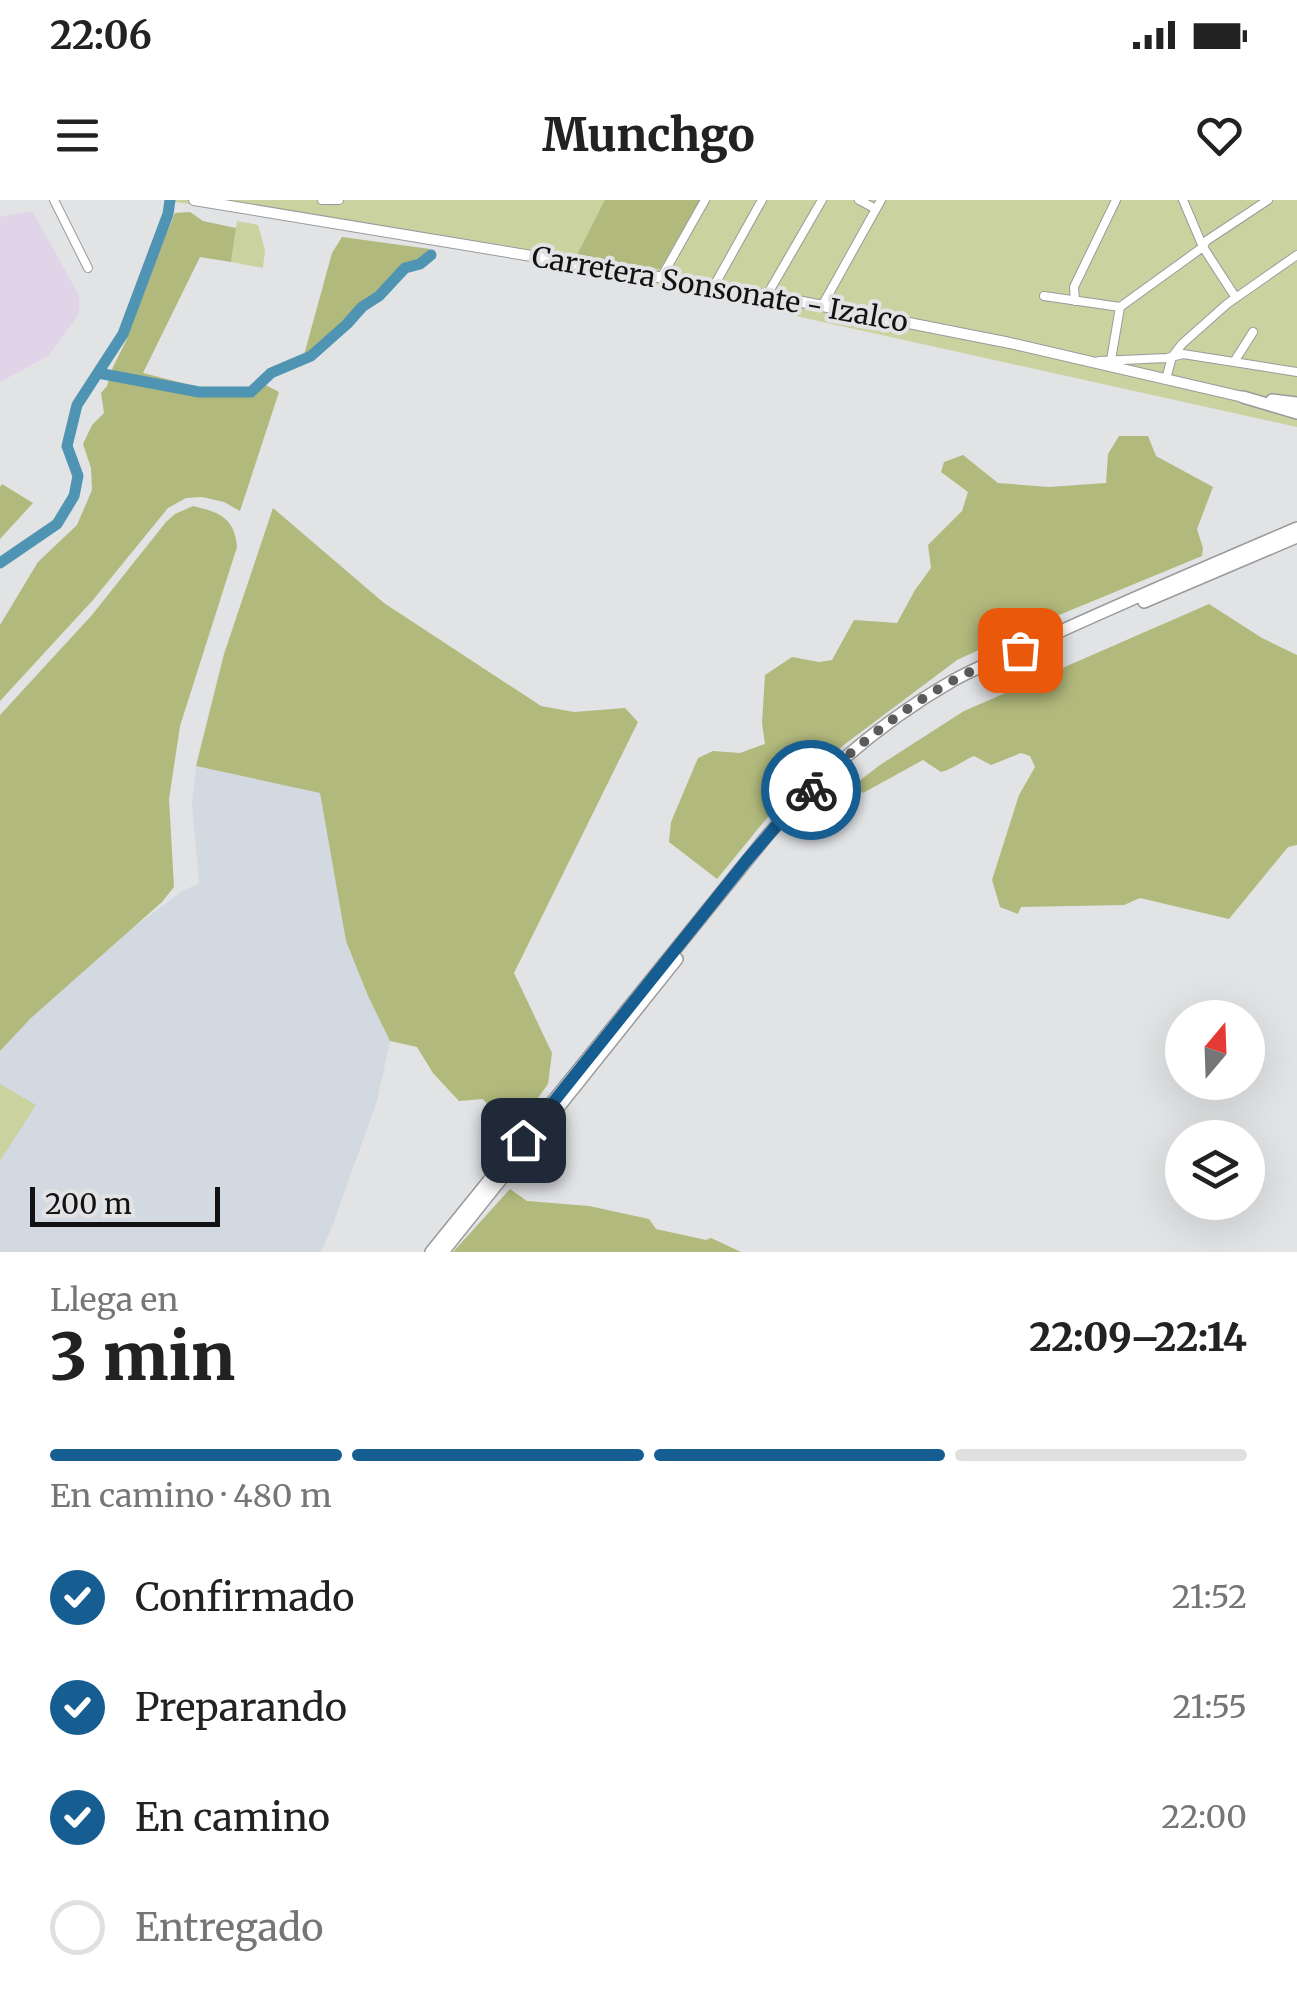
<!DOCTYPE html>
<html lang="es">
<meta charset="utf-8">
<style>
body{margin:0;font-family:Merriweather,serif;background:#f6f6f6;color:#222;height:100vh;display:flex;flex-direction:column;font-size:38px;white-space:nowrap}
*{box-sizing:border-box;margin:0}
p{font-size:32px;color:#767676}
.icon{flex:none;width:55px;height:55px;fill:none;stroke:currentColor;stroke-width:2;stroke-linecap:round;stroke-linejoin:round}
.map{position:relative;height:1052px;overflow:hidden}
.side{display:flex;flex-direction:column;background:#fff;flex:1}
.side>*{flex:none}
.needle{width:65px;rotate:19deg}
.controls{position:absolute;left:1165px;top:800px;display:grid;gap:20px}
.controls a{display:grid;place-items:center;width:100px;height:100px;border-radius:50%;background:#fff;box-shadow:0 10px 40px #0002;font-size:50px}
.scale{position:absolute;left:30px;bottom:25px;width:190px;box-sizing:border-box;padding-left:10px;border:5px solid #121213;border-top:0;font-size:28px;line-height:35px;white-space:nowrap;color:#121213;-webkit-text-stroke:8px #e2e3e5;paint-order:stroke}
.pin{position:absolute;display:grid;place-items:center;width:85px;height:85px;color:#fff;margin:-42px;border-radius:20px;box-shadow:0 5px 15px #0006}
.courier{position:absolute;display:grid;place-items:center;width:100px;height:100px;margin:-50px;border:8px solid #165e92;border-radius:50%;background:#fff;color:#222;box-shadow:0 2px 12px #0007}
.overview em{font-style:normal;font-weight:800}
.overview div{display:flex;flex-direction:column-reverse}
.overview{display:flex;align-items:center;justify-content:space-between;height:170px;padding:0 50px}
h1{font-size:65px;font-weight:800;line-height:75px}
.bar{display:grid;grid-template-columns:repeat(4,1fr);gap:15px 10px;align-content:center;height:120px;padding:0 50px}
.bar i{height:12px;border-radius:8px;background:#e0e0e0}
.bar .on{background:#165e92}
.bar p{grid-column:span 4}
ol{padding:0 50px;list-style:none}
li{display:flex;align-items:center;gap:30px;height:110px}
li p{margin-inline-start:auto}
li .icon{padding:10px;border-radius:50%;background:#165e92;color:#fff;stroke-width:4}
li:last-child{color:#767676}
li i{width:55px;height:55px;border:5px solid #e0e0e0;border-radius:50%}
.status{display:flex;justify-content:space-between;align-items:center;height:70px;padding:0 50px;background:#fff;direction:ltr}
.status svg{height:28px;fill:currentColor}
header{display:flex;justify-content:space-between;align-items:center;height:130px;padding:0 50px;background:#fff;font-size:45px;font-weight:800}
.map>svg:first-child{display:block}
.built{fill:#d3d9e1}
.education{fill:#e1d4e8}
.green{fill:#cad29f}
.forest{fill:#b1b97c}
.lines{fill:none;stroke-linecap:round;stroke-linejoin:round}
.river{stroke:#4f94b2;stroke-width:11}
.minor-casing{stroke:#999a9c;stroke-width:10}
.major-casing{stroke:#999a9c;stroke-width:12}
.highway-casing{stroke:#999a9c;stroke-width:14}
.minor{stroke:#fff;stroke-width:8}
.major{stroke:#fff;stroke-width:10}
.highway{stroke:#fff;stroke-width:11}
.done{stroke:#5b5b5c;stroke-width:10;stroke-dasharray:0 18}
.route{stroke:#165e92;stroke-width:12}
.labels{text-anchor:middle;stroke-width:8;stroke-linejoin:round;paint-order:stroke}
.street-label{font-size:28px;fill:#121213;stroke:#e2e3e5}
</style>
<div class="status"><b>22:06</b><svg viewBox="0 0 49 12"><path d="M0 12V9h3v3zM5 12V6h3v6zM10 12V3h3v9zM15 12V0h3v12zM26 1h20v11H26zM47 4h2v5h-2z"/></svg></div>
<header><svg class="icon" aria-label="menu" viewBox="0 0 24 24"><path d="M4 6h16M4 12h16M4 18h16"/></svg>Munchgo<svg class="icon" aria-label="heart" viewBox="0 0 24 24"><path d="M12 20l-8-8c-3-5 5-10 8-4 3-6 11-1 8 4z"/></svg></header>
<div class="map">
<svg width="1297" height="1052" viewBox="0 0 1297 1052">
<rect width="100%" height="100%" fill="#e2e3e5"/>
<!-- built -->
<path class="built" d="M196,566L320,593L346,741L368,796L390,841L377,901L332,1027L321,1052H0V851L31,818L129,731L181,692L199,683L192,603Z"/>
<!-- education -->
<path class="education" d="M32,11L79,95V114L48,156L0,182V17Z"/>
<!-- green -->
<path class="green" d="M163,0H1297V227L520,55Z
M237,21L258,25L265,50L263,68L231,62Z
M0,884L36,905L0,961Z"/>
<!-- forest -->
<path class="forest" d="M605,0H700L660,69L576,57Z
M190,12L203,21L236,28L231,62L200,57L143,173L199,187L249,188L258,181L279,192L240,311L224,302L202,297L186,298L168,308L93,400L0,501V425L38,362L77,325L92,290L91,268L83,244L92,225L104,213L101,193L107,186L113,167L126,141L154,64L175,13Z
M342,37L430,49L418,62L403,66L378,95L361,106L347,123L304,155L332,53Z
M1119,236H1148L1156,256L1213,287L1197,329L1203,348L1202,356L1018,432L957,460L845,544L789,591L717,679L669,642L671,622L698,558L713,551L740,553L765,544L762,523L765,475L792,457L819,462L832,460L854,420L897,423L915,390L931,368L928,345L962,311L968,292L941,272L944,262L963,255L998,283L1049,287L1106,283L1108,254Z
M2,284L33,303L0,339V287Z
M193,306C219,312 235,318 237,347L180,526L169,599L174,687L162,702L31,818L0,851V515L92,415L166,322L175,314Z
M273,308L384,403L541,506L574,512L625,508L638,522L514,773L552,853L548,884L524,917L504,926L483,899L459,901L433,873L417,847L390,841L368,796L346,741L320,593L196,566L224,454Z
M1209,404L1262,438L1297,455V645L1288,647L1229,719L1140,698L1124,705L1021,707L1018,714L1000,707L992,680L1019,595L1035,567L1030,556L1021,553L991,565L974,556C962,561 953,569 941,572L923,560L863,593L854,585L880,565L964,511Z
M510,989L527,1001L589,1006L649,1019L656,1029L706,1040L711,1038L741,1052H453Z"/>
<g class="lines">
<!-- river -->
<path class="river" d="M98,173L199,192H251L271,173L311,156L347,124L362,107L379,96L405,68L420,64L431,55
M0,363L57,324L74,296L78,276L67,246L77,205L123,134L168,14L170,0"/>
<!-- minor casing -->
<g class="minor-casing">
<path id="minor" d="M54,0L88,68
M322,0H339
M859,0L876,9
M1183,0L1203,47L1236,98
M661,78L705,0
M714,86L762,0
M767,95L822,0
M1044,96L1120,107L1203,47L1206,41L1268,0
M1075,101L1074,87L1116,0
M822,106L881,0
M1111,160L1120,107
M1099,161L1167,158L1183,154L1297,172
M1234,162L1253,132
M1166,179L1172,157L1182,144L1227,104L1297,55"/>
</g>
<!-- major casing -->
<g class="major-casing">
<path id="major" d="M194,0L767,95L1010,143L1243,197"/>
</g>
<!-- highway casing -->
<g class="highway-casing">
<path id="highway" d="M1243,197L1297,213
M1272,200L1297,203
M1144,402L1297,337
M431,1052L767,636C820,575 884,520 954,480C985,463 1020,450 1052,435C1133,398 1215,363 1297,328
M443,1052L677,759"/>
</g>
<!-- minor -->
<use href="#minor" class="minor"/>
<!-- major -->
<use href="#major" class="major"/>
<!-- highway -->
<use href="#highway" class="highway"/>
</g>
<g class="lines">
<!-- done -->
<path class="done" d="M811,590C853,548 903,508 956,479C976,468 999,459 1020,450"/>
<!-- route -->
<path class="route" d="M523,940L747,660L789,611L811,590"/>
</g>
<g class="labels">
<!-- street labels -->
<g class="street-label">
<text transform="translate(720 89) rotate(10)" y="10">Carretera Sonsonate - Izalco</text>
</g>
</g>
</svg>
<div class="controls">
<a><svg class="needle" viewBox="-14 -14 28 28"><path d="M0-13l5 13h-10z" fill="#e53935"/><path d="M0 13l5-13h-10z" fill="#767676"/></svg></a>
<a><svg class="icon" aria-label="layers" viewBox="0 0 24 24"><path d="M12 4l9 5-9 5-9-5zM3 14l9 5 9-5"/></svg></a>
</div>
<div class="scale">200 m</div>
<div class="pin" style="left:1020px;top:450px;background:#ea580c"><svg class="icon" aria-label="bag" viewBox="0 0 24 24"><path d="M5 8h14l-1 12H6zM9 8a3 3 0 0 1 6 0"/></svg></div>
<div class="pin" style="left:523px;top:940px;background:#1f2937"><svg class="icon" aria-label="home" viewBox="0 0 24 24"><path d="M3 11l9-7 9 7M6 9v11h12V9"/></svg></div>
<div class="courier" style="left:811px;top:590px"><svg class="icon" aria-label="bike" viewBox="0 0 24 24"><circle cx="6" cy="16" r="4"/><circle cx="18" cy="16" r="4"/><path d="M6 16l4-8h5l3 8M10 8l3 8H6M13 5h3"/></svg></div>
</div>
<section class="side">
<div class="overview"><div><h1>3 min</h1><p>Llega en</p></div><em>22:09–22:14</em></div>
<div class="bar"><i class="on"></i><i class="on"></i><i class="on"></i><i></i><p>En camino · 480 m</p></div>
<ol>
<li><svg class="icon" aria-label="check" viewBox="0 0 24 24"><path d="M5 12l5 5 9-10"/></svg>Confirmado<p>21:52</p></li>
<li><svg class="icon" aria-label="check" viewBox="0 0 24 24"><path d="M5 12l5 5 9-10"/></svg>Preparando<p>21:55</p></li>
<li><svg class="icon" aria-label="check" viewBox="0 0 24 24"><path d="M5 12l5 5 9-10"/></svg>En camino<p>22:00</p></li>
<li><i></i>Entregado</li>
</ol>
</section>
